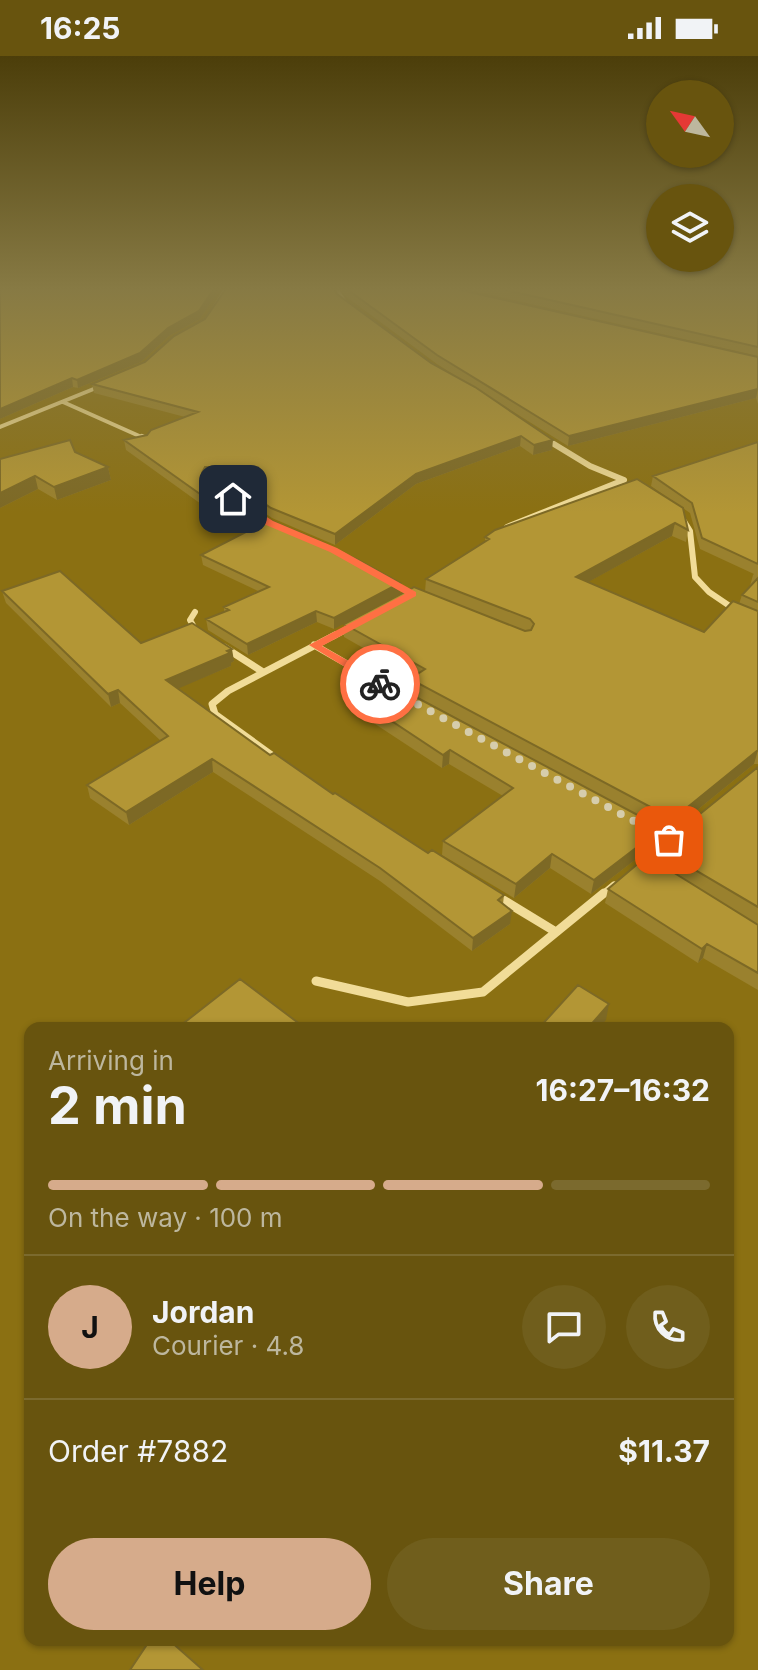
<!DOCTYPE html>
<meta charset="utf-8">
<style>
body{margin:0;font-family:Inter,sans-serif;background:#705e1c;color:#f1f3f6;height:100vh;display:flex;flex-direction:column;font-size:30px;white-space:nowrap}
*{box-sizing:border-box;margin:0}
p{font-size:26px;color:#bdb79e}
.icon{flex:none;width:44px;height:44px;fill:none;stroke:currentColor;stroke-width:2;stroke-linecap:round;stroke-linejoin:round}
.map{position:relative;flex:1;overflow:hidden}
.side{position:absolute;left:24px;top:966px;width:710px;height:624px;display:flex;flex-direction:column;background:#68540e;border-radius:16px;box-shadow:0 2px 6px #0004}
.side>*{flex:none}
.needle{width:52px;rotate:303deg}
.buttons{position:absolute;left:646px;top:24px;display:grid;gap:16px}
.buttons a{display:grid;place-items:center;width:88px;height:88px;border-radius:50%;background:#68540e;box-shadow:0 2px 6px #0004;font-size:40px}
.pin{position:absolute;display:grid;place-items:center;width:68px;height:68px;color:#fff;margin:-34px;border-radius:16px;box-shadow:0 4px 12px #0006}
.courier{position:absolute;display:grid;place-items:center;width:80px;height:80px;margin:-40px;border:6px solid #ff7043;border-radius:50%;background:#fff;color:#222;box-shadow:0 2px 10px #0007}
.headline em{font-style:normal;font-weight:700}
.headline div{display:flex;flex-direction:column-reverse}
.headline{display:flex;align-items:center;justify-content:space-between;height:136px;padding:0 24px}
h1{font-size:52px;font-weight:700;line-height:60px}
.bar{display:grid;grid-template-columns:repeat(4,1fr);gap:12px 8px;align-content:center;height:96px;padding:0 24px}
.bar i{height:10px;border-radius:6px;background:#7b6a2e}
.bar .selected{background:#d6ab8b}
.bar p{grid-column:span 4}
.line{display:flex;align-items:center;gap:20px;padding:0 24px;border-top:2px solid #7b6a2e}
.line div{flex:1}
.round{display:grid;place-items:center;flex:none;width:84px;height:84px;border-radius:42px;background:#705e1c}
.button{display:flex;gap:16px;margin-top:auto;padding:16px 24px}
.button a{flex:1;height:92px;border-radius:48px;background:#d6ab8b;color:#111;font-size:32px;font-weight:700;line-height:92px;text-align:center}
.button a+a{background:#705e1c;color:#f1f3f6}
.status{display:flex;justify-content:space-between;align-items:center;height:56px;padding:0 40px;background:#68540e;direction:ltr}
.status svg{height:22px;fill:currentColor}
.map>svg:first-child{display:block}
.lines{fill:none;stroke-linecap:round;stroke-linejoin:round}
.minor-far3{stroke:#f1dc98;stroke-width:4}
.minor-far2{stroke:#f1dc98;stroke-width:6}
.minor-far1{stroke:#f1dc98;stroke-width:7}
.minor{stroke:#f1dc98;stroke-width:9}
.wall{fill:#9a812e}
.shaded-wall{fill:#7d6925}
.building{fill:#b39635;stroke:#7d6925;stroke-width:2}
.route{fill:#ff7043}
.done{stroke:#d6cdac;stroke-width:8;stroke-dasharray:0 14.4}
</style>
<div class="status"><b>16:25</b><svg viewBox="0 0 49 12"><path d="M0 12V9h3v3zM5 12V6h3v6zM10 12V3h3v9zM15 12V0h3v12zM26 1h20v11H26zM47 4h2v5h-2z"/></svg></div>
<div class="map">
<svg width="758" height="1614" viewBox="0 0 758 1614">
<rect width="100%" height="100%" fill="#8b7012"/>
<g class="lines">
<!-- minor-far3 -->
<path class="minor-far3" d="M335,231L345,246
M213,254L227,231
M63,346L146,383
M0,371L101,330"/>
<!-- minor-far2 -->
<path class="minor-far2" d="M142,381L146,383
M544,382L590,410L624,424
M677,454L690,475L695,521L709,536L737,555
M507,471L624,424
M317,487L344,500
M195,556L190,564L195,573
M332,581L351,571"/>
<!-- minor-far1 -->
<path class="minor-far1" d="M314,589L401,639
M224,591L263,616
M280,705L215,658L212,648L228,635L335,579
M640,808L664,789
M602,839L614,829"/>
<!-- minor -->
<path class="minor" d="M495,839L556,876
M316,925L408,946L483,936L604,837"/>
</g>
<!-- wall -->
<path class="wall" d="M0,231H221L200,263L169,280L141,306L78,332L73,331L0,363Z
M338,231H447L758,301V348L756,342L568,390L480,335L552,394L533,399L520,390L416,428L335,489L272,462L212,421H206L265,462L324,487V491L356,503L334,573L317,566L248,599L208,574L206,563L224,556V551L258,535L203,509L201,499L244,477V475L208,453L126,394L124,384L147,379L185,361L94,337L92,328L145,306L205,263L337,238L431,307L470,329L437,308L344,239Z
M457,231H758V300Z
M758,386V708H754L669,777L661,773L658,786L591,838L550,812L514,842L442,799L443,785L503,740L449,708L442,712L369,664V650L544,709L410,637V623L414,621L344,581V568L425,536L426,523L485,486V481L637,423L688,474L686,486L672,480L588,526L704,576L739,548L742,539L750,530L753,519L754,518L700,493L690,457L651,430L653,420Z
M75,396L108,411L111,424L57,444L38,433L0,452V403Z
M2,535L141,587L234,605L231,607V610L178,632L270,699L428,797L504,839L503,848L510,868L472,895L380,825L213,716L129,769L90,742L87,729L161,685L120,647L111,651L6,547Z
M758,711V934L703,902L698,907L605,847L608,833L654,805L658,792Z"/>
<!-- shaded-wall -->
<path class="shaded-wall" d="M215,231H221L200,263L169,280L141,306L78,332L77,324Z
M72,322L73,331L0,363V353Z
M758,333L756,342L568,390L569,380Z
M521,380L520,390L416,428L335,489V478L416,418Z
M553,384L552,394L533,399L534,389Z
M108,411L111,424L57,444L54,431Z
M35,420L38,433L0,452V437Z
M675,467L672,480L574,534L576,521Z
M400,527V538L334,573V562Z
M316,555L317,566L248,599L247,588Z
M232,593L234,605L231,607V610L168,637L166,624Z
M118,634L120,647L111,651L108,638Z
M450,694L449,708L442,712L443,699Z
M758,694L754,708L669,777L673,763Z
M212,703L213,716L129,769L126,756Z
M662,772L658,786L591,838L594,824Z
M552,798L550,812L514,842L516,828Z
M512,855L510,868L472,895L473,882Z
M707,888L703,902L698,907L702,893Z
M609,948L606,964L599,972H588Z"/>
<!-- building -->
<path class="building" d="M0,231H215L199,255L168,272L140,297L77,324L72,322L0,353Z
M227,231H333L337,238L431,307L475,331L553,384L534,389L521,380L416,418L335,478L271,452L211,411H205L202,417L205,421L265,462L324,487L320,489L356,503L400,527L334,562L316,555L247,588L206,563L229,554L224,551L269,531L201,499L248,475L243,472L250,469L207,443L124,384L147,379L151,374L198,356L92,328L145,306L174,280L205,263Z
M344,231H447L758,301V333L569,380L437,299Z
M492,231H758V291Z
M70,384L75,396L108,411L54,431L35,420L0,437V403Z
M758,386V508L702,482L692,447L653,420Z
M637,423L683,452L688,474L675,467L576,521L704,576L733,545L758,555V694L673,763L410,623L425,613L344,568L414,531L525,575L531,574L534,568L530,563L426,523L489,483L485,481L495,474Z
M60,515L141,587L192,567L232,593L227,595L230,597L166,624L270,699L274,697L333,738L335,737L428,797L432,794L504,839L498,844L512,855L473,882L380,812L212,703L126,756L87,729L168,680L118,634L108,638L2,535Z
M758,522V546L742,539Z
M397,631L662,772L594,824L552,798L516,828L443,785L513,732L450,694L443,699L369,650Z
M758,711V851L658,792Z
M647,800L758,869V917L707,888L702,893L608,833Z
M240,923L305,972H183L180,970Z
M578,929L609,948L588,972H539Z
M150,1584H169L203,1614H130Z"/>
<!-- sky -->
<linearGradient id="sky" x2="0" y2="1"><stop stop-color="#4c3e0a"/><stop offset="0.51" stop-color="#877a44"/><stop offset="1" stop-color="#877a44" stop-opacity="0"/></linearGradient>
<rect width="758" height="457" fill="url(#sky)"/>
<!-- route -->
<path class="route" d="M230,441H236L273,465L337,492L416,536V540L322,590L384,625V630H376L309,589L405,538L330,496L266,469L230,444Z"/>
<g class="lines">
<!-- done -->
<path class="done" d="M380,628L669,784"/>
</g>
</svg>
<div class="buttons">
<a><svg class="needle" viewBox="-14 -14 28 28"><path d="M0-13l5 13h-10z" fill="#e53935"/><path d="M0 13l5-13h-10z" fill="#bdb79e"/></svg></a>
<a><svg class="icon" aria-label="layers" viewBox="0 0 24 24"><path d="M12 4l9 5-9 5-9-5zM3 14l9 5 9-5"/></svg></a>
</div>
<div class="pin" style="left:669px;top:784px;background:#ea580c"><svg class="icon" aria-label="bag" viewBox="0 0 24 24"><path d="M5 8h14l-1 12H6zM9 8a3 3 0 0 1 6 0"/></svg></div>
<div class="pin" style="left:233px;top:443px;background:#1f2937"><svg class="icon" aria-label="home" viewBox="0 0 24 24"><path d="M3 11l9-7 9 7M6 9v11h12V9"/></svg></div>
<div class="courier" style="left:380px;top:628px"><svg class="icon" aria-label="bike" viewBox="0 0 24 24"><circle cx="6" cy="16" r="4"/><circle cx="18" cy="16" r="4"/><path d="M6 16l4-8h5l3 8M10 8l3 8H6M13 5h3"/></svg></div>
<section class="side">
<div class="headline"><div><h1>2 min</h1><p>Arriving in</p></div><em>16:27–16:32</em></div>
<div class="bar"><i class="selected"></i><i class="selected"></i><i class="selected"></i><i></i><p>On the way · 100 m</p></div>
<div class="line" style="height:144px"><b class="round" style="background:#d6ab8b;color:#111">J</b><div><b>Jordan</b><p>Courier · 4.8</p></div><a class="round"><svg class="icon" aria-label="chat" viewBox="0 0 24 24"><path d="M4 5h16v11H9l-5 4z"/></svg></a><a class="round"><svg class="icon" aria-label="phone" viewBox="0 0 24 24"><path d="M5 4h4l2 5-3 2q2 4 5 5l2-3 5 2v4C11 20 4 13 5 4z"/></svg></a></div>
<div class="line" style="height:104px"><div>Order #7882</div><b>$11.37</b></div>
<div class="button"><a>Help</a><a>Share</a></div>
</section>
</div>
